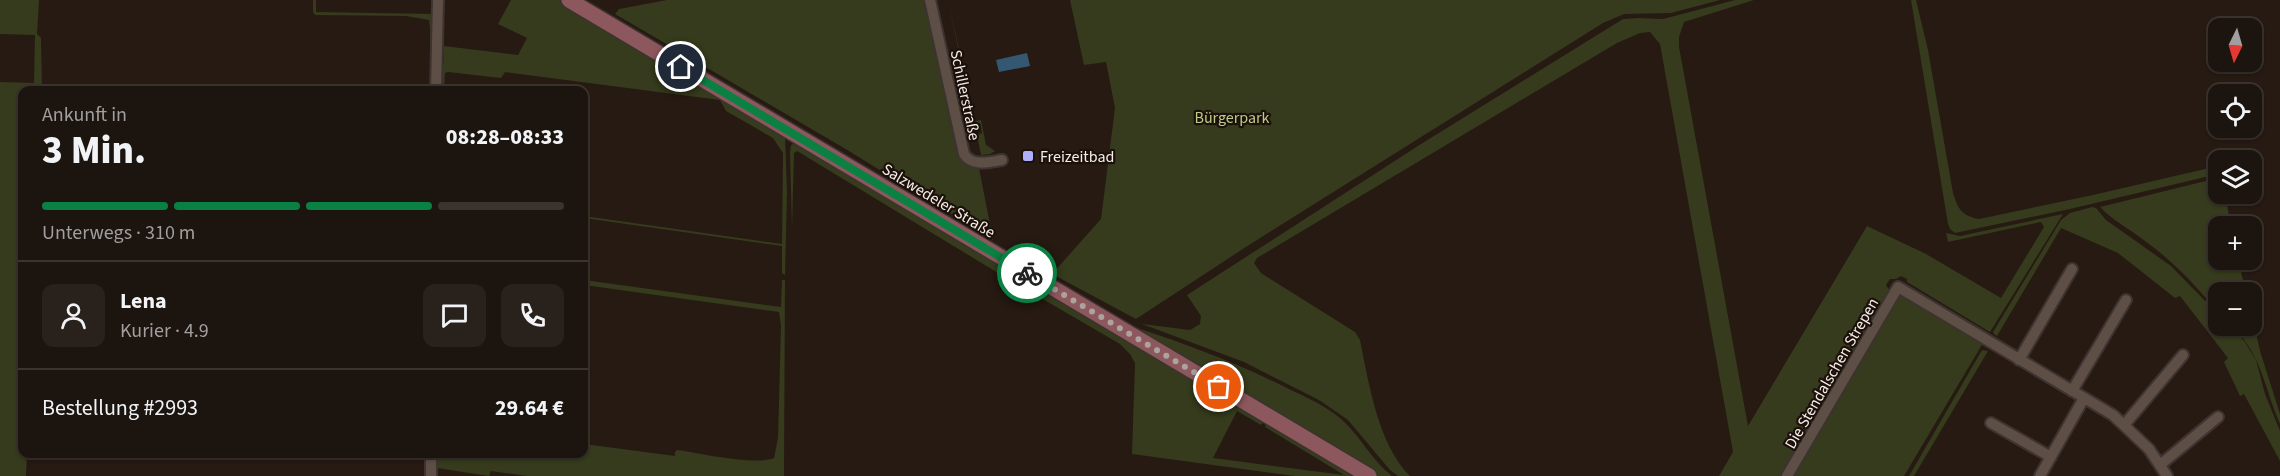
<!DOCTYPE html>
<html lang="de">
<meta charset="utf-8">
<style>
body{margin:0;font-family:"Source Sans 3",sans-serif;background:#29211c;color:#f1f3f6;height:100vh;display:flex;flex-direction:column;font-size:22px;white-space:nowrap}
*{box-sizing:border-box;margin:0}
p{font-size:20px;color:#a09e9e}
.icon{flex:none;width:33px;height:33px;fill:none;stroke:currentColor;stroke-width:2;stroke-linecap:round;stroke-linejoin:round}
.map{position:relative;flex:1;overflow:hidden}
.details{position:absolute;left:18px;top:86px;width:570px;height:372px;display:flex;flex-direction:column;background:#1c140e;border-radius:12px;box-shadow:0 2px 4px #0004,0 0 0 2px #3a332e}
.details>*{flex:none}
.needle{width:39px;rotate:185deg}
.buttons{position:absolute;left:2208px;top:18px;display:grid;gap:12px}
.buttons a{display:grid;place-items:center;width:54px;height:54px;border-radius:12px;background:#1c140e;box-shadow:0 2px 4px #0004,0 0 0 2px #3a332e;font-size:30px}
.pin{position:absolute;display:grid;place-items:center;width:51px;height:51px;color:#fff;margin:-26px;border:3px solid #fff;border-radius:50%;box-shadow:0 2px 6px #0007}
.courier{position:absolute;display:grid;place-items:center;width:60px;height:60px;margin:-30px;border:4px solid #0b8043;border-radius:50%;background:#fff;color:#222;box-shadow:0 2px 8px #0007}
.head em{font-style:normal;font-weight:800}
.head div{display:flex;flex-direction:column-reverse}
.head{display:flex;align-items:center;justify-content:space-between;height:102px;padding:0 24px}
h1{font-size:39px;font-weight:800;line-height:45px}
.bar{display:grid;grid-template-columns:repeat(4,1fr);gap:9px 6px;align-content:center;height:72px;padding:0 24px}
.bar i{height:8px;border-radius:4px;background:#3a332e}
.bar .on{background:#0b8043}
.bar p{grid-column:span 4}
.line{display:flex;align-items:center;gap:15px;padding:0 24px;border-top:2px solid #3a332e}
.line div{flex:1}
.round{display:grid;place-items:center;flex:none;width:63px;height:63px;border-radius:12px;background:#29211c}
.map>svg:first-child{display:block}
.green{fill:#353b1c}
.water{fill:#355872}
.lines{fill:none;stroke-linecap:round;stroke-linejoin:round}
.street-casing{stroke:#3d3330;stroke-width:14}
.secondary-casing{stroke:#3d3330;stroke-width:18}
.street{stroke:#5d4e46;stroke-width:10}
.secondary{stroke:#8d585d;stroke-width:15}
.done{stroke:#ada39d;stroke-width:6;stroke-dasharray:0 10.8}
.route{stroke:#0b8043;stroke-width:8}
.poi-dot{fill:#afaefa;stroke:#1c110a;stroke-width:2}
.labels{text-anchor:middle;stroke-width:4.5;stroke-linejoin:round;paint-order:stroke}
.street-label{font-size:16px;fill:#f6ede8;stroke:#1c110a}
.park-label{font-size:16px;fill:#bdcb88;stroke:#1c110a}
.poi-label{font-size:16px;fill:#f6ede8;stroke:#1c110a;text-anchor:start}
</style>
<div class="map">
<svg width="2280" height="476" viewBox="0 0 2280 476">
<rect width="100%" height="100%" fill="#261a12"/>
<!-- green -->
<path class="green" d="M0,0H39L37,34L41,38L42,90H22V453H27L26,476H0V82L34,83L35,35L0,34Z
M313,0H316V12L434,14L433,90H430V29L429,20L406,16L315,15L313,12Z
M511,0H561L785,136L787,193L785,275L782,273V246L584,218V216L782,244L783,153L773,138L726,111L720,100L505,72L501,78L448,72L445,73L444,90H440V64L444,63V46L518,55L527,38L498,24Z
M667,0H926L958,154L967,165L979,168L993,240L849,151L615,14L619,9Z
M948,0L975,121L981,120L986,145L995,151L990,154L981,155L977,135L982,133L980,123L974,124Z
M1070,0H1720L1671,13L1624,14L1603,23L1249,245L1136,319L1052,274L1101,219L1115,108L1106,62L1084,65Z
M1735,0H1754L1684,22L1679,37V47L1748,426L1867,226L1926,254L2001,298L2044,227L2041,222L1948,242L1946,233L1960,236L2063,214L1990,332L1907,282V279L1901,276L1896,279H1890L1886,285L1890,291L1783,476H1719L1733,452L1660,44L1650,32L1640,33L1617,43L1257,258L1254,263L1261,273L1355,332L1360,340C1369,384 1378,444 1410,476H1398L1390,470L1348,420L1319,400L1244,362L1142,324L1190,330L1200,324L1201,316L1187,295L1421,144L1623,19L1638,18L1663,19Z
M1911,0H1916L1928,50L1953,193C1958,209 1962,216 1979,219L2093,195L2218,166V174L2070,209L1955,233L1950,229L1948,224Z
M609,14L863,165L998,248L607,16Z
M797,142L1265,419L1261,425L1237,411L1213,458L1344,475L1265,427L1268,421L1360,476H1295L1132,454L1135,363L1130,354L1120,344L1003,276L797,151L794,153L792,230L790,152L791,145Z
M2218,178V194H2225L2231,226H2218V260H2238L2246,292H2218V312C2196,286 2173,261 2145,241C2130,229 2113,221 2100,207Z
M2092,207L2096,208L2106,220L2171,266L2218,314V326H2229L2245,342L2256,360L2265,394L2280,431V461L2244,394L2240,396L2224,362L2228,358L2180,296L2175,298L2118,253L2061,228L1997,336L1994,334L1993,332L2061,220L2070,213Z
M584,280L781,307L782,280H785L784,476H527L491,471L489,476L437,468V453H584V444L675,456V452L677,450C699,453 755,466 774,458L778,438L781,325L779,312L584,285Z
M1903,296L1983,343L1904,476H1791L1897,298Z
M2252,315L2260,351L2280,414V424C2264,387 2262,355 2232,326H2252Z
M1137,328C1187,344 1236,363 1283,386C1303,396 1323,404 1340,418C1360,435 1371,460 1392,476H1377L1136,333Z
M1982,350L1988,351L1914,476H1909Z"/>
<!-- water -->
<path class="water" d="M1027,53L1030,66L999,72L996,60Z"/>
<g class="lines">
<!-- street casing -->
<g class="street-casing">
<path id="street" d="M930,0L964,154C972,167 989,162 1002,160
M436,90L438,0
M2019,360L2072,269
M2072,391L2126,300
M1991,423L2051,457
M2125,424L2183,355
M2160,465L2218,417
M431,476V453
M1787,476L1898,287L2113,415L2149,449L2167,476
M2040,476L2084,398"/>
</g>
<!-- secondary casing -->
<g class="secondary-casing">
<path id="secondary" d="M569,0L1369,476"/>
</g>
<!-- street -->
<use href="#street" class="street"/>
<!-- secondary -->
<use href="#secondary" class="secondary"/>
</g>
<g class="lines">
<!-- done -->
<path class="done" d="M1027,273L1219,387"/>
<!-- route -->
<path class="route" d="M681,67L1027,273"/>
</g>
<!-- markers -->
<rect class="poi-dot" x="1022" y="150" width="12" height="12" rx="3"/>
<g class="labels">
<!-- street labels -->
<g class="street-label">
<text transform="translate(966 95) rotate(78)" y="6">Schillerstraße</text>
<text transform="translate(939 200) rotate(31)" y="6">Salzwedeler Straße</text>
<text transform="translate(1831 373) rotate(-60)" y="6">Die Stendalschen Strepen</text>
</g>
<!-- park labels -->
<g class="park-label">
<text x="1232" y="123">Bürgerpark</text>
</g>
<!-- poi labels -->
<g class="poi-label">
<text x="1040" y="162">Freizeitbad</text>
</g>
</g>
</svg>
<div class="buttons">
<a><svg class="needle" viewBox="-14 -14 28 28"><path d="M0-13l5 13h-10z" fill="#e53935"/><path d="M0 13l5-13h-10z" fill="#a09e9e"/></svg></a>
<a><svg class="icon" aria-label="locate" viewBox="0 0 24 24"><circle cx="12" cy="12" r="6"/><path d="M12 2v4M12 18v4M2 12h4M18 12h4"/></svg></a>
<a><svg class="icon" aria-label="layers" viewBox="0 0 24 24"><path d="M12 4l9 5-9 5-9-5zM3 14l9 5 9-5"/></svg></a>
<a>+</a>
<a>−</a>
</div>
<div class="pin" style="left:1219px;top:387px;background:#ea580c"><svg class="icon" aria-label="bag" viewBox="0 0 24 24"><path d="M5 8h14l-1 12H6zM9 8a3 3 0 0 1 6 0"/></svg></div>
<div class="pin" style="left:681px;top:67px;background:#1f2937"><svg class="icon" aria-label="home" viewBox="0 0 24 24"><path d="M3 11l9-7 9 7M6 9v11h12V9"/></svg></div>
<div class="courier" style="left:1027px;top:273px"><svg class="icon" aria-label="bike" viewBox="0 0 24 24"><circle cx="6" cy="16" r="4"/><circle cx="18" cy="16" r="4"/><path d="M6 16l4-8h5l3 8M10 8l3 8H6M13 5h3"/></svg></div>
<section class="details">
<div class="head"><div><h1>3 Min.</h1><p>Ankunft in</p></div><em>08:28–08:33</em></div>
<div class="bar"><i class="on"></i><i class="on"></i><i class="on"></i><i></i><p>Unterwegs · 310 m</p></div>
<div class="line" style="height:108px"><a class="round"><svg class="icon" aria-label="person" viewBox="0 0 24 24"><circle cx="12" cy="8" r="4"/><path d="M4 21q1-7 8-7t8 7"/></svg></a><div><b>Lena</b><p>Kurier · 4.9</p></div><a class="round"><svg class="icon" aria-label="chat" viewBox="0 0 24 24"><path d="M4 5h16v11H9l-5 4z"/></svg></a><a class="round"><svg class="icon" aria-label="phone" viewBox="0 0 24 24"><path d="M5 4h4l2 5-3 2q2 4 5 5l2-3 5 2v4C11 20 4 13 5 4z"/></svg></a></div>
<div class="line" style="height:78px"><div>Bestellung #2993</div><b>29.64 €</b></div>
</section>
</div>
